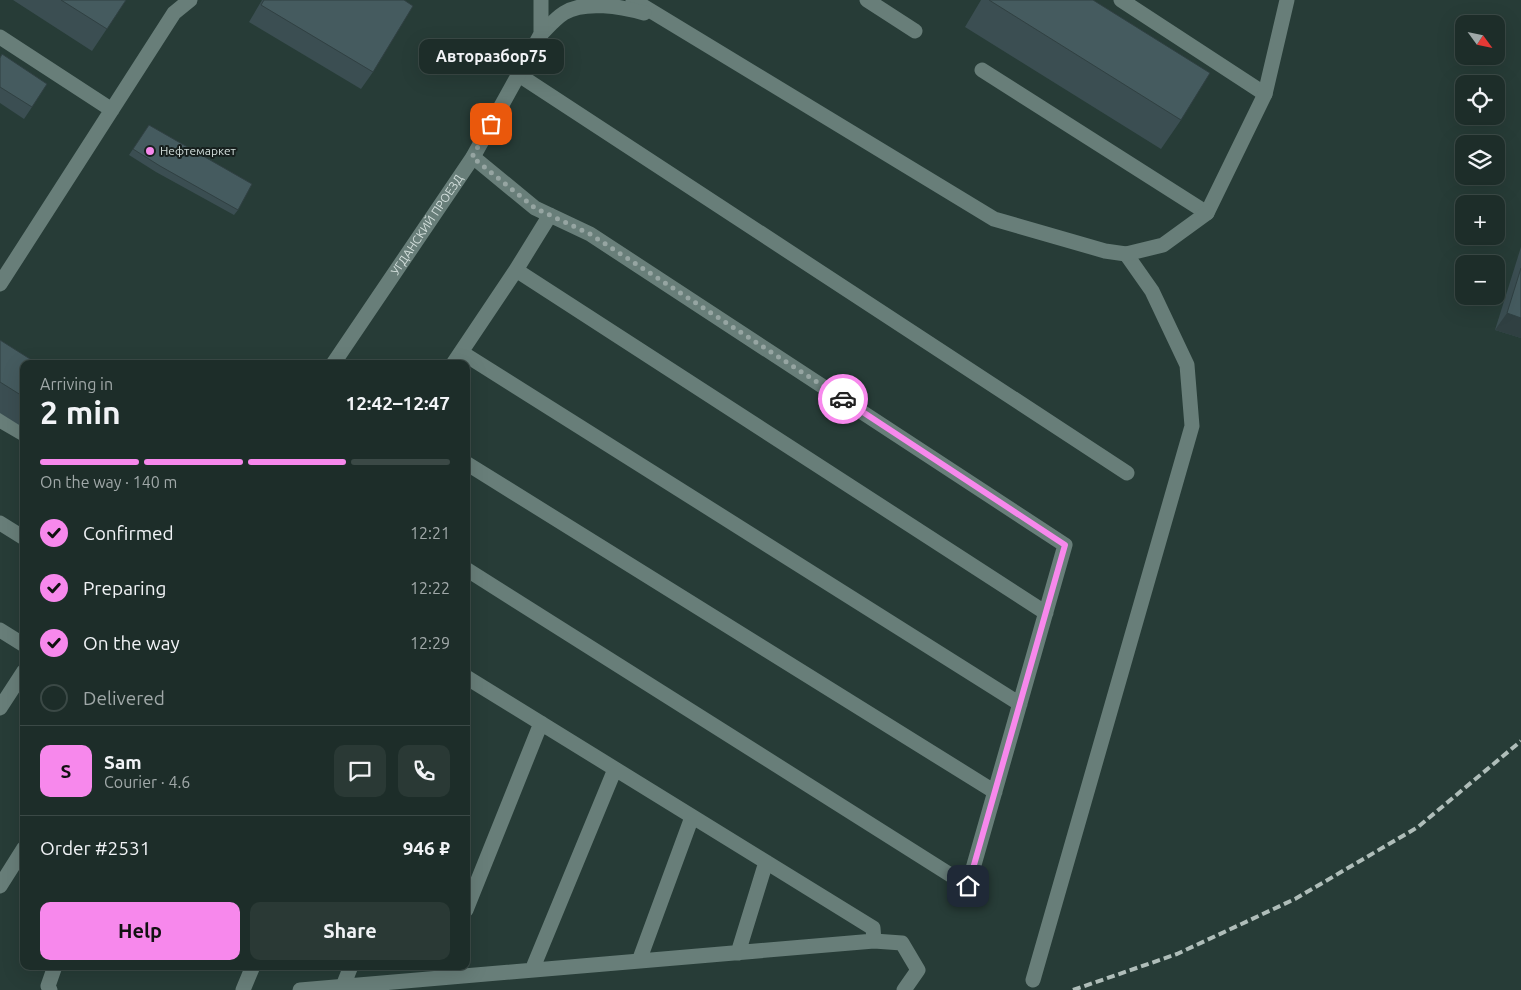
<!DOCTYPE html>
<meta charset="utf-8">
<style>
body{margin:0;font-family:Ubuntu,sans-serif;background:#2a3935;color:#f1f3f6;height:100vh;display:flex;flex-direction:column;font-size:19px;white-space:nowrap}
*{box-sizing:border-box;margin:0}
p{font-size:16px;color:#a0a8a8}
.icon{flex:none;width:28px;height:28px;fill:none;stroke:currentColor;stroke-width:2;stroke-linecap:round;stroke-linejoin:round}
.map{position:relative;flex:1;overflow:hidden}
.side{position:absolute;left:20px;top:360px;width:450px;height:610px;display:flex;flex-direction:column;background:#1d2d29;border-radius:10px;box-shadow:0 5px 20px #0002,0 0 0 1px #3b4946}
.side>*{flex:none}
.needle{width:32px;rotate:123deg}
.controls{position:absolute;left:1455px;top:15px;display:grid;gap:10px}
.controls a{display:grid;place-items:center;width:50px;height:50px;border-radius:10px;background:#1d2d29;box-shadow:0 5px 20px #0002,0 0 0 1px #3b4946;font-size:25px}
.pin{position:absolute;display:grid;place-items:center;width:42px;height:42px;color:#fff;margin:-21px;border-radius:10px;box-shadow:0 2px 8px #0006}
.courier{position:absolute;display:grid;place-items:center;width:50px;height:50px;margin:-25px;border:4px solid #f788ec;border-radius:50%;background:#fff;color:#222;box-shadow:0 1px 6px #0007}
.bubble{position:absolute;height:35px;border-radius:10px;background:#1d2d29;box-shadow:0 5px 20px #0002,0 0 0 1px #3b4946;font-size:16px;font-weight:700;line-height:35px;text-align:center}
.summary em{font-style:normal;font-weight:700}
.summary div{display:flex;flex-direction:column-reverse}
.summary{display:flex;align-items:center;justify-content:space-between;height:85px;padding:0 20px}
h1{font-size:32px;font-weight:700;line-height:38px}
.bar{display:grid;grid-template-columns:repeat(4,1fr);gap:8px 5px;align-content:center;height:60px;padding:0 20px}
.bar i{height:6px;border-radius:4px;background:#3b4946}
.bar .on{background:#f788ec}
.bar p{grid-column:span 4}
.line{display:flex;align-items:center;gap:12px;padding:0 20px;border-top:1px solid #3b4946}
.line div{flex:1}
.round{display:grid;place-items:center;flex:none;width:52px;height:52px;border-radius:10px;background:#2a3935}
ol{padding:0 20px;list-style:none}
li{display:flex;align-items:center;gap:15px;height:55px}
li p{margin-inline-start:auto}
li .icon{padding:5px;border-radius:50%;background:#f788ec;color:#111;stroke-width:4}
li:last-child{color:#a0a8a8}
li i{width:28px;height:28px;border:2px solid #3b4946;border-radius:50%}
.primary-button{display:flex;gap:10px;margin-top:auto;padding:10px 20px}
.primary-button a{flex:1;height:58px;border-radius:10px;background:#f788ec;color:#111;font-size:20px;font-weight:700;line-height:58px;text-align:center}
.primary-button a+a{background:#2a3935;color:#f1f3f6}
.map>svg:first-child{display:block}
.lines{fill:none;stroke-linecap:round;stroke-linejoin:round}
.lane{stroke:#687e79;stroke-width:15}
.street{stroke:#687e79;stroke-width:15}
.rail{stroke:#afbdb9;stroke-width:4;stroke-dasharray:8 4;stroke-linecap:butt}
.wall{fill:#3b4e52}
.shaded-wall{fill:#304042}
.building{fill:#455b5f;stroke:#304042}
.done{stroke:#96a5a2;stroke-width:5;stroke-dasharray:0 9}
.route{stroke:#f788ec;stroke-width:6}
.poi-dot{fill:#f788ec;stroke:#17201e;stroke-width:2}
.labels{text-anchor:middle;stroke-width:4;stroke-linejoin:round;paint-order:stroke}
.poi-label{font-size:12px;fill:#d2dedb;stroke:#17201e;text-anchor:start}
.street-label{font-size:12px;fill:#d2dedb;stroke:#17201e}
</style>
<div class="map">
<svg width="1521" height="990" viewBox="0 0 1521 990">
<rect width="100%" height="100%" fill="#273c37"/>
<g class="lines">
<!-- lane -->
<path class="lane" d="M867,0L915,31
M1121,0L1265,94
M0,37L112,110
M982,70L1207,213
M519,75L1127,473
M516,270L550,215
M0,284L174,13L190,0
M461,352L1020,704
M453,364L516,270L1046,613
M0,420L24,434
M466,463L995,792
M0,523L24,538
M466,569L968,886L1065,545L590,234L535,208L473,157
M0,630L24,645
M0,708L24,671
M466,910L541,723
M874,941L902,943L918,970L904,990
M738,953L766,862
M639,961L692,817
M532,970L615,769
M1033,980L1192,426L1187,365L1152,291L1126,254
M343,986L351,966
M50,990L48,986L55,966
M243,990L253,966
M300,990L874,941L873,928L466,677"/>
<!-- street -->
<g class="street">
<path d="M633,0L994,219L1105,251L1126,254L1163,245L1207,213L1265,94L1287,0"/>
<path d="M541,34C548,27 556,18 564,13C585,0 622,7 644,13"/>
<path id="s1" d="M333,364L473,157L541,34V0"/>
<path d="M0,886L24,848"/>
</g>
<!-- rail -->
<path class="rail" d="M1073,990L1177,954L1295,899L1418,827L1521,741"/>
</g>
<!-- wall -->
<path class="wall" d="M13,0H126L92,51Z
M262,0H404L373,72L361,89L249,22Z
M981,0H1093L1181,120L1161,149L965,27Z
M0,58L32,107L24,119L0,103Z
M149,125L238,210L234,215L156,172L129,155Z
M1521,247V338L1495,330Z
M0,340L24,364V428L0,413Z"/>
<!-- shaded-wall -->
<path class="shaded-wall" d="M1507,313L1521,318V338L1495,330Z"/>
<!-- building -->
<path class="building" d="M61,0H126L107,29Z
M264,0H404L413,6L373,72L261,5Z
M989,0H1093L1210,73L1181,120Z
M2,54L47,84L32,107L0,87V58Z
M149,125L252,184L238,210L160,166L133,149Z
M1521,268V318L1507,313Z
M0,340L38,364H24V397L0,382Z"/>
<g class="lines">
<!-- done -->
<path class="done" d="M491,124L472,157L535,208L590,234L843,399"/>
<!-- route -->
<path class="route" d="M843,399L1065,545L968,886"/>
</g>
<!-- markers -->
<circle class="poi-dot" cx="150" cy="151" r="5"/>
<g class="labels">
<!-- poi labels -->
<g class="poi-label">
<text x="160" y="155">Нефтемаркет</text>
</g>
<!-- street labels -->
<g class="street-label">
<text dy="4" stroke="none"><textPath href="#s1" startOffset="168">УГДАНСКИЙ ПРОЕЗД</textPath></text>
</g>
</g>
</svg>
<div class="controls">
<a><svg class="needle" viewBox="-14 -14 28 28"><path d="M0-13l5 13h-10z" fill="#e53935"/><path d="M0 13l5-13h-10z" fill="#a0a8a8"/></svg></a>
<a><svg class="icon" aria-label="locate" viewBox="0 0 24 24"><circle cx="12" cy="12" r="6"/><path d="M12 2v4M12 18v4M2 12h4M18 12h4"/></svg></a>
<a><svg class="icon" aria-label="layers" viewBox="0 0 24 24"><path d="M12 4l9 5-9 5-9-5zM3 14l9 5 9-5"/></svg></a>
<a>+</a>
<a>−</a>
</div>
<div class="pin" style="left:491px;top:124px;background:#ea580c"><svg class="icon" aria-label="bag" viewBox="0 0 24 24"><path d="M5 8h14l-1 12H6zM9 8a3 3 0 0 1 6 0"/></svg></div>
<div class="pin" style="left:968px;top:886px;background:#1f2937"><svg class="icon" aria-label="home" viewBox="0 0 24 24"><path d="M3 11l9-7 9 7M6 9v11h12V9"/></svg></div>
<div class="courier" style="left:843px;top:399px"><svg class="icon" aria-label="car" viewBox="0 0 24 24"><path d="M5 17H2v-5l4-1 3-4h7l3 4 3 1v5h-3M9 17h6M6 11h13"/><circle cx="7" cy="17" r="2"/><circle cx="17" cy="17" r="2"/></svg></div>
<div class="bubble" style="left:419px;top:39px;width:145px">Авторазбор75</div>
<section class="side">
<div class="summary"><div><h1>2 min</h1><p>Arriving in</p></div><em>12:42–12:47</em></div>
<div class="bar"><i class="on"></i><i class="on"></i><i class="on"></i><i></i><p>On the way · 140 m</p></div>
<ol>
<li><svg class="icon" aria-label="check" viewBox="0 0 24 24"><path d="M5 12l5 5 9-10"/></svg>Confirmed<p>12:21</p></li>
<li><svg class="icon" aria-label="check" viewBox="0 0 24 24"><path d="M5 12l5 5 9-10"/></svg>Preparing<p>12:22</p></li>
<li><svg class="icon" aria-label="check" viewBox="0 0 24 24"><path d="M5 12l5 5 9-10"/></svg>On the way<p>12:29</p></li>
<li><i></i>Delivered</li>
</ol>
<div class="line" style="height:90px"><b class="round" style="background:#f788ec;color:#111">S</b><div><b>Sam</b><p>Courier · 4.6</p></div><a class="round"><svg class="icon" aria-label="chat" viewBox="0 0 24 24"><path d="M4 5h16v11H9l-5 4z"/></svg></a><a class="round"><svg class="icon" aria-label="phone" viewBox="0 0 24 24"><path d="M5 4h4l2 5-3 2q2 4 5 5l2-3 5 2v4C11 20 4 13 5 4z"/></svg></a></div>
<div class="line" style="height:65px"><div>Order #2531</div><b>946 ₽</b></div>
<div class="primary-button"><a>Help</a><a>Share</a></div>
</section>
</div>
